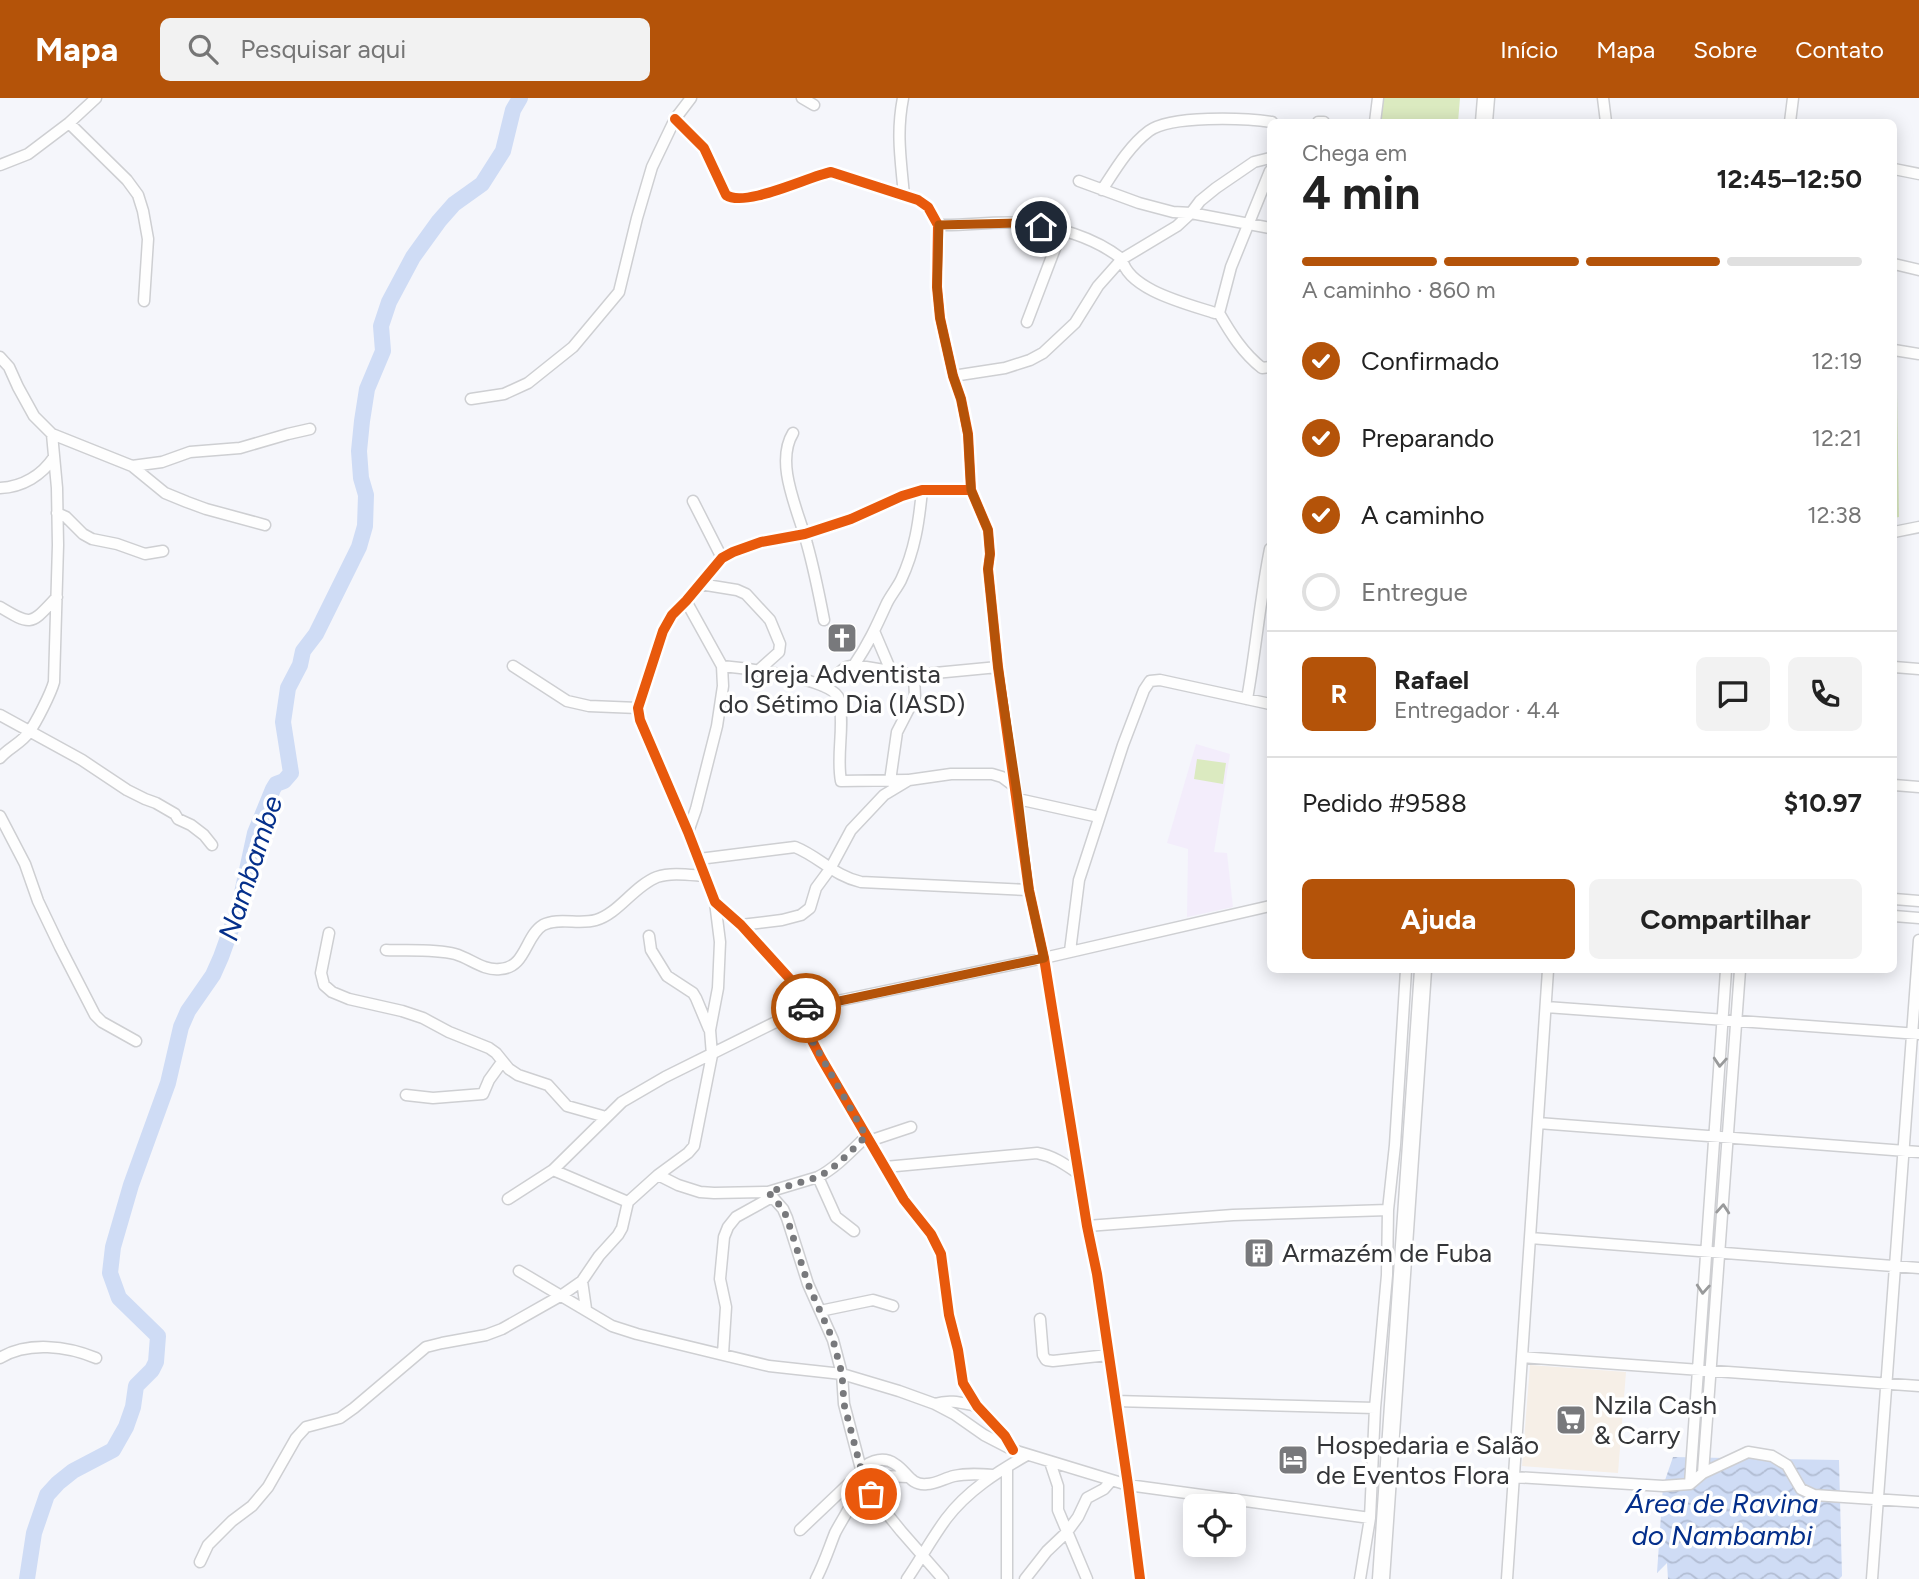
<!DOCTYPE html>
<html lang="pt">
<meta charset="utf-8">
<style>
body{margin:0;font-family:Figtree,sans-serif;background:#f2f2f2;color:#222;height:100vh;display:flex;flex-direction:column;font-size:26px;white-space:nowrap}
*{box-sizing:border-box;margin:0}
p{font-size:23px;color:#767676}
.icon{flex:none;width:38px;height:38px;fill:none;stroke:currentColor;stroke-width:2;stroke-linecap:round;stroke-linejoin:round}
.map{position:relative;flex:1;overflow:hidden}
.panel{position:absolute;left:1267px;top:21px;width:630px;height:854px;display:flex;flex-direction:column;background:#fff;border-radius:10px;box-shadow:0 4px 18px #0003}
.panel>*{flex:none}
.fabs{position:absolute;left:1183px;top:1396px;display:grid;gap:14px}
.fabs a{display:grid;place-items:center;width:63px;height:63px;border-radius:10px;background:#fff;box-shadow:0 4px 18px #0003;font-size:35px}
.pin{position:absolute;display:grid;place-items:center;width:60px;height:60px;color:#fff;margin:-30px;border:4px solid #fff;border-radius:50%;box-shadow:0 2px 7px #0007}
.courier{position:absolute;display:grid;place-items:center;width:70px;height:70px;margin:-35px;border:5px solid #b45309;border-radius:50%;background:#fff;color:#222;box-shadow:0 2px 9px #0007}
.headline em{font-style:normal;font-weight:700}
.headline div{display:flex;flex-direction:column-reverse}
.headline{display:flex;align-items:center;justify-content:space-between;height:119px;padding:0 35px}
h1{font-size:46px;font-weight:700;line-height:52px}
.bar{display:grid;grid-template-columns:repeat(4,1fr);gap:10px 7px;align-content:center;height:84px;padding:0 35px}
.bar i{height:9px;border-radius:5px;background:#e0e0e0}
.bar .on{background:#b45309}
.bar p{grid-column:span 4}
.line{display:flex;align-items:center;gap:18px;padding:0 35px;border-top:2px solid #e0e0e0}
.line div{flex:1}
.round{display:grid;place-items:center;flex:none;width:74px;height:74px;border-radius:10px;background:#f2f2f2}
ol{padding:0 35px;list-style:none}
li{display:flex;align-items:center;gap:21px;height:77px}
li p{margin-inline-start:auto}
li .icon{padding:7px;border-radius:50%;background:#b45309;color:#fff;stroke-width:4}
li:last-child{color:#767676}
li i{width:38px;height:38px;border:4px solid #e0e0e0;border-radius:50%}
.primary-button{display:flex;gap:14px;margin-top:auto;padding:14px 35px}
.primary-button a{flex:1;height:80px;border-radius:10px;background:#b45309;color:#fff;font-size:28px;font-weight:700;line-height:80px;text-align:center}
.primary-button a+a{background:#f2f2f2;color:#222}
header{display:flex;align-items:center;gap:42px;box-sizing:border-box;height:98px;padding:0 35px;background:#b45309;color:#fff}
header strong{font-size:33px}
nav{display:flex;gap:38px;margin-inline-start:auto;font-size:24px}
.search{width:490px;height:63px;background:#f2f2f2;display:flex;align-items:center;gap:18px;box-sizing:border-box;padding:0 24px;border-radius:10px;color:#767676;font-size:26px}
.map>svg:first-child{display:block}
.commercial{fill:#f6efe7}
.education{fill:#f3edfb}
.grass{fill:url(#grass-dots)}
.pitch{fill:#dbeac0}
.water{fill:url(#water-waves)}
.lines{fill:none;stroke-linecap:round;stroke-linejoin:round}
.river{stroke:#cfdcf5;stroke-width:16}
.street-casing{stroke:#cecfd2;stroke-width:13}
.primary-casing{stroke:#cecfd2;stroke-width:19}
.street{stroke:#fefefe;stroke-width:10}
.primary{stroke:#fefefe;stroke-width:16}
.cycleway-casing{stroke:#fff;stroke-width:15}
.cycleway{stroke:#e8590c;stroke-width:10}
.oneway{stroke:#999a9b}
.done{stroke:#78797c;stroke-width:7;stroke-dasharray:0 12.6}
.route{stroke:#b45309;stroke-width:9}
.labels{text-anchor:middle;stroke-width:7;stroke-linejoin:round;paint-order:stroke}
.poi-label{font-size:26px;fill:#343538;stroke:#fff;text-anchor:start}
.water-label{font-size:28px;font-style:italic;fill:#042f8b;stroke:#fff}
</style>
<header>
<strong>Mapa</strong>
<div class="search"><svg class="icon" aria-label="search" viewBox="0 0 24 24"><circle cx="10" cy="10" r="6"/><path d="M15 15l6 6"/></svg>Pesquisar aqui</div>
<nav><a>Início</a><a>Mapa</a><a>Sobre</a><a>Contato</a></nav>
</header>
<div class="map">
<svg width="1919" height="1481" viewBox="0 0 1919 1481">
<defs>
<pattern id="grass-dots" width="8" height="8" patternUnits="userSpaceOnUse" patternTransform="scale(1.75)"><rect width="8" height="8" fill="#dbeac0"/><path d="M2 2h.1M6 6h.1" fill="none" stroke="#bdc9a6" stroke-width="1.8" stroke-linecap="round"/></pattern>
<pattern id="water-waves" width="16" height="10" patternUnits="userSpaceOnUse" patternTransform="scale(1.75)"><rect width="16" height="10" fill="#cfdcf5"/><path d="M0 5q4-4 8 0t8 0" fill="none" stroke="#b2bdd3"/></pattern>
</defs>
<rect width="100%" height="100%" fill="#f5f6fb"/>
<!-- commercial -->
<path class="commercial" d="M1530,1267L1626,1274L1618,1375L1522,1368Z"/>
<!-- education -->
<path class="education" d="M1196,646L1230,656L1214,754L1227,755L1233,809L1187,819L1188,751L1167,745Z"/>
<!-- grass -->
<path class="grass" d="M1894,290H1897L1899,419L1894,420Z"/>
<!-- pitch -->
<path class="pitch" d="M1382,0H1460L1458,24H1380Z
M1197,661L1226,665L1223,686L1194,681Z"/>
<!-- water -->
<path class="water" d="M1673,1359L1839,1362L1842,1478L1839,1481H1668L1667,1465L1657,1475L1663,1388Z"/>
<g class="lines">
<!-- river -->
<path class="river" d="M27,1481L34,1435L47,1397L58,1385L73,1373L113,1352L126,1329L133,1309L136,1288L152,1272L156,1264L158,1238L119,1200L110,1175L113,1149L131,1087L168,985L181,929L188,913L213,877L221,859L239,809L255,735L273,691L276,686L284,683L291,675L283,624L288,590L300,567L303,553L316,536L359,449L365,428L366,397L361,380L359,353L362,323L367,291L383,253L381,228L389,204L413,159L439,123L454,106L482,86L503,53L513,12L520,0"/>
<!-- street casing -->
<g class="street-casing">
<path id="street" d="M802,0L814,7
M903,0C896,36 901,62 904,98
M1603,0L1606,24
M675,21L704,50L726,97C745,110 807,79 831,74L918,102L928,109L938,127L937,189L940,220L953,278L961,301L968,336L971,392L988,432L990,456L988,471L998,569L1029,792L1044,860L1087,1128L1097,1176L1128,1387L1140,1481
M1318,24H1324
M1375,24L1378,0
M1790,24L1793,0
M69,25L127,82L138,97L143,113L148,141L144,203
M0,67L28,56L69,25L96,0
M1894,71L1919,76
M1079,83L1139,105L1173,114L1191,115L1270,130
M1102,92C1115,72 1129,48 1149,33C1171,17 1244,20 1272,24
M938,127C966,128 993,123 1020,125C1056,128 1094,139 1122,161C1128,192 1188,206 1215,215H1219L1231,169L1270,73
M1894,166L1919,172
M1219,215C1231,236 1243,255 1262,270L1270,269
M1027,224L1062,132
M1894,252L1919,256
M0,259L9,269L18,289L34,318L52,336L132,368L165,395L187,404L206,411L265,427
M953,278L1005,270L1030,262L1043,255L1075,225L1098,188L1122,161L1177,128L1191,115L1200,103L1216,90L1254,64L1270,60
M471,301L504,296L528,285L573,249L619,194L637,120L652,69L675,21L691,0
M793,335C774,366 799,414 807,446C814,471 819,496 824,522
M132,368L162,364L190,354L240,350L288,336L310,331
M0,390C23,389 42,377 54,359
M971,392H922L902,398L851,421L805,436L761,444L733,454L722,460L686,503L672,517L663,533L638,610L640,622L688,734L715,804L741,827L790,881L798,893L804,910L808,935L821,960L904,1102L931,1136L941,1156L949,1217L958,1252L963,1285L977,1308L1005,1338L1013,1352
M693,403L722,460
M57,415L66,419L83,436L92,441L117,446L145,456L163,453
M1894,434L1919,429
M700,486L737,492L746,496L770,522L780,546L779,554L760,571
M686,503L722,568L723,588L717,628L696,711L688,734
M0,509C33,529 31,526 57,499
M874,533L891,573
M854,567C868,547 877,527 887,505C891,497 897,490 901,482C915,452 919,424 922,392
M513,568L567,603L589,608L638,610
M722,568C743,570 834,580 839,601C845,628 836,657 841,683L907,682
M1894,569L1919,571
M823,588L846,569L854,567L914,577L998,569
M1247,601C1256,551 1260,501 1270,451
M0,617L82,662L127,692L145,701L156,705L175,716L178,721L191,727L204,737L212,747
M0,660C8,650 22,645 29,634C36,625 51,595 54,584L58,447L57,390L52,336
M890,683L897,634L915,599L914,577
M1894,687L1919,689
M1018,701L1099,719
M0,718L25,766L38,803L60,849L95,917L102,924L136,943
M699,761L795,749C820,759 834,778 861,784L1029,792
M1894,801L1919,803
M1894,818L1919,820
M741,827L782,822L801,817L810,810L816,790L830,771L851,732L884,697L909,682L951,676H992L1002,679L1014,688
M329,835L321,875L324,887L332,894L349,901L402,913L423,920L449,934L489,950L496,955L509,971L518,977L548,987L567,1008L606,1019
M649,838L651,852L667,878L693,895L696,900L709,931
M386,852C407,853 435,851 455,856C470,860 483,873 500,871C526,870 525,838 543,827C558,819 580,827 596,822C618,816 634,788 657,779C671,774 690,777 705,778
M1070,853L1079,782L1123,647L1144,592L1150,583L1160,582L1270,606
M1546,909L1919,936
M406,997L433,1000L483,996L489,982L502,964
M1538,1025L1919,1054
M869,1043L911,1029
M885,1069L1037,1055C1054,1058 1066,1067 1079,1076
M553,1072L628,1104
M658,1077L678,1087L700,1094L714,1095L768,1094L818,1079C837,1069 851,1053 867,1038
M818,1079L836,1119L854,1133
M768,1094L783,1111L787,1120L808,1186L833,1242L842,1276L844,1306L861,1371L871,1396L901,1433L943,1481
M508,1101L553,1072L622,1004L665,979L804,910L1044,860L1270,808
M1087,1128L1233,1117L1388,1112L1395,1047L1406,872
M1530,1140L1919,1170
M519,1173L612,1228L637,1236L769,1268L842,1276L899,1293L935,1306L954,1316L984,1337L1013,1352L1128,1387L1370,1420
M582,1183L586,1211
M820,1213L873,1202L893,1208
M1040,1221L1043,1257L1046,1262L1053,1263L1108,1257
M723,1256L726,1209L720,1181L724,1139L728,1129L736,1119L772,1099
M1522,1259L1919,1288
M0,1260C28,1243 67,1248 96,1260
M1115,1303L1375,1310
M935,1306C950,1301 962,1305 977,1308
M1050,1364L1058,1388V1412L1087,1481
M1703,1375L1740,872
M858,1377L908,1379
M1514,1379L1663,1388L1690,1386L1703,1375L1748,1354L1772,1358L1787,1367L1801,1391L1814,1397L1919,1404
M1690,1386L1726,872
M800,1432L858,1377C864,1364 882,1357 895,1366C907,1373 910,1388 927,1386C936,1386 945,1380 954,1378C967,1375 980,1376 993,1377
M200,1464L208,1447L232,1423L252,1408L268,1389L296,1340L306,1329L340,1320L354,1310L426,1249L442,1245L486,1237L502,1231L562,1197L582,1183L599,1158L618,1137L622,1130L628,1104L658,1077L688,1055L694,1048L712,957L710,932L718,890L720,844L715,804
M816,1481C824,1466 829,1450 835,1435C843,1419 860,1398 856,1379
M907,1481C920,1462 932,1440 946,1421C967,1393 997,1374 1027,1357
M1007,1481V1369
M1025,1481L1047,1453L1067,1434L1078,1419L1087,1400L1104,1391L1111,1383
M1360,1481L1370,1420L1375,1310L1387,1177L1388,1112
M1507,1481L1548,872
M1872,1481L1919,842"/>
</g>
<!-- primary casing -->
<g class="primary-casing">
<path id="primary" d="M1484,24L1486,0
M1381,1481L1423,872"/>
</g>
<!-- street -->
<use href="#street" class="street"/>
<!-- primary -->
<use href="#primary" class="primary"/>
<!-- cycleway casing -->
<g class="cycleway-casing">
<path id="cycleway" d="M675,21L704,50L726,97C745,110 807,79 831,74L918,102L928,109L938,127L937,189L940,220L953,278L961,301L968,336L971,392L988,432L990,456L988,471L998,569L1029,792L1044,860L1087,1128L1097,1176L1128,1387L1140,1481
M971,392H922L902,398L851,421L805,436L761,444L733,454L722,460L686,503L672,517L663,533L638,610L640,622L688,734L715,804L741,827L790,881L798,893L804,910L808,935L821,960L904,1102L931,1136L941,1156L949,1217L958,1252L963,1285L977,1308L1005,1338L1013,1352"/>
</g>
<!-- cycleway -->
<use href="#cycleway" class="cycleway"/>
</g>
<!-- one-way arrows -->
<defs><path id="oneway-chevron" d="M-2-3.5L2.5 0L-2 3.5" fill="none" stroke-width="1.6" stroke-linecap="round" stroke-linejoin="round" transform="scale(1.75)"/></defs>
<g class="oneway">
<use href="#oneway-chevron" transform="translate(1720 964) rotate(94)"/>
<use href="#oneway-chevron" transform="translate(1723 1111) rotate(-86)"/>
<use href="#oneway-chevron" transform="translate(1703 1191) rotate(94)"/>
</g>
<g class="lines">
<!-- done -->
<path class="done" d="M806,910H804L808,935L866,1038C851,1053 837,1069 818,1079L768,1094L783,1111L787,1120L808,1186L833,1242L842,1276L844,1306L861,1371L871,1396"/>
<!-- route -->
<path class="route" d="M806,910L1044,860L1029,792L1018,701L998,569L988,471L990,456L988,432L971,392L968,337L961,301L953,278L940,220L937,189L939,127L1020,125L1041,129"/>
</g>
<!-- icons -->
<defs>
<g id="church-square" transform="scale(1.575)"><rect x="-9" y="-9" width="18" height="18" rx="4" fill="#78797c" stroke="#fff"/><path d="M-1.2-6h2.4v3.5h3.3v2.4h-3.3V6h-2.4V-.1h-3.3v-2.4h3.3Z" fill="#fff"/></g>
<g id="building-square" transform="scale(1.575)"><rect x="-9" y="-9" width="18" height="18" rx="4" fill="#78797c" stroke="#fff"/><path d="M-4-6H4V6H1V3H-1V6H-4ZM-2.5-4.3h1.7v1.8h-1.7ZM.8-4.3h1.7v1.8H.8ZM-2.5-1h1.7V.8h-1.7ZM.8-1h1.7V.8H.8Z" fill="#fff"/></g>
<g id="supermarket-square" transform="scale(1.575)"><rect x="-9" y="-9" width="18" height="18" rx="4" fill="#78797c" stroke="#fff"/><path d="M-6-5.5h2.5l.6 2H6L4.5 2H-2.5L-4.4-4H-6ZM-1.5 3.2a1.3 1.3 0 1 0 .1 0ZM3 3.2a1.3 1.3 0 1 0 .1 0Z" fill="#fff"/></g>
<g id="hotel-square" transform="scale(1.575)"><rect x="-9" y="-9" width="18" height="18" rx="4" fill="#78797c" stroke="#fff"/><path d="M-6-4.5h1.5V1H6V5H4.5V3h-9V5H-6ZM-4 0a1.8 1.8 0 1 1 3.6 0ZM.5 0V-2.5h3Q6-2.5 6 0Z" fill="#fff"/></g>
</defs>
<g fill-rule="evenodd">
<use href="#church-square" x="842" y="540"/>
<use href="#building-square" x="1259" y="1155"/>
<use href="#supermarket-square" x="1571" y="1322"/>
<use href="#hotel-square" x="1293" y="1362"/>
</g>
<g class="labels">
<!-- poi labels -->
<g class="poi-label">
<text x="842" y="585" text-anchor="middle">Igreja Adventista<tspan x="842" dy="30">do Sétimo Dia (IASD)</tspan></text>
<text x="1282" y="1164">Armazém de Fuba</text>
<text x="1594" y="1316">Nzila Cash<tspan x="1594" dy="30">&amp; Carry</tspan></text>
<text x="1316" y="1356">Hospedaria e Salão<tspan x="1316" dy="30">de Eventos Flora</tspan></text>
</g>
<!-- water labels -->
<g class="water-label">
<text transform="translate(250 770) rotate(-72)" y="10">Nambambe</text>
<text x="1722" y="1415">Área de Ravina<tspan x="1722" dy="32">do Nambambi</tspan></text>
</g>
</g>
</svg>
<div class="fabs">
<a><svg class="icon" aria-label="locate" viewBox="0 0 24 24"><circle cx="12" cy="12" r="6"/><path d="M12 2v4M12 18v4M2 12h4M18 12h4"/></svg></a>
</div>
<div class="pin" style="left:871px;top:1396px;background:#ea580c"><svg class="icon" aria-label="bag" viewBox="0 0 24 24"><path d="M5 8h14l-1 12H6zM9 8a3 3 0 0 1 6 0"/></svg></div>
<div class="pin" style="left:1041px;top:129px;background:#1f2937"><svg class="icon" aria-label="home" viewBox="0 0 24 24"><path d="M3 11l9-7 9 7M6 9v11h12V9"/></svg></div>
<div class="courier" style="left:806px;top:910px"><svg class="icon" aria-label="car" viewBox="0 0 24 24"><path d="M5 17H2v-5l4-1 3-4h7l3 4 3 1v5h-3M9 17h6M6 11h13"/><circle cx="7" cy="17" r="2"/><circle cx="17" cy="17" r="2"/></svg></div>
<section class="panel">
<div class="headline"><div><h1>4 min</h1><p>Chega em</p></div><em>12:45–12:50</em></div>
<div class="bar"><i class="on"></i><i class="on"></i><i class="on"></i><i></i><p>A caminho · 860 m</p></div>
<ol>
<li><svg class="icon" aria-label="check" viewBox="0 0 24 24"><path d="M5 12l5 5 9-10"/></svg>Confirmado<p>12:19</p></li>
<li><svg class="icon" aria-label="check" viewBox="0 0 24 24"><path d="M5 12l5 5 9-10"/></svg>Preparando<p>12:21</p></li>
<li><svg class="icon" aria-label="check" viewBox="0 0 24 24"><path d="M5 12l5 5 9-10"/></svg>A caminho<p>12:38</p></li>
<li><i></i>Entregue</li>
</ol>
<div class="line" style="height:126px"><b class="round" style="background:#b45309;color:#fff">R</b><div><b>Rafael</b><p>Entregador · 4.4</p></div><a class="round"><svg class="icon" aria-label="chat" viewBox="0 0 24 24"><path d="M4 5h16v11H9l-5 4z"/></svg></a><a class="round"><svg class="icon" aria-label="phone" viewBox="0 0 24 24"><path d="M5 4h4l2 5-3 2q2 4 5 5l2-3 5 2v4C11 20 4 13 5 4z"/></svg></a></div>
<div class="line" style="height:91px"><div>Pedido #9588</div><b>$10.97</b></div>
<div class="primary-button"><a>Ajuda</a><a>Compartilhar</a></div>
</section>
</div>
